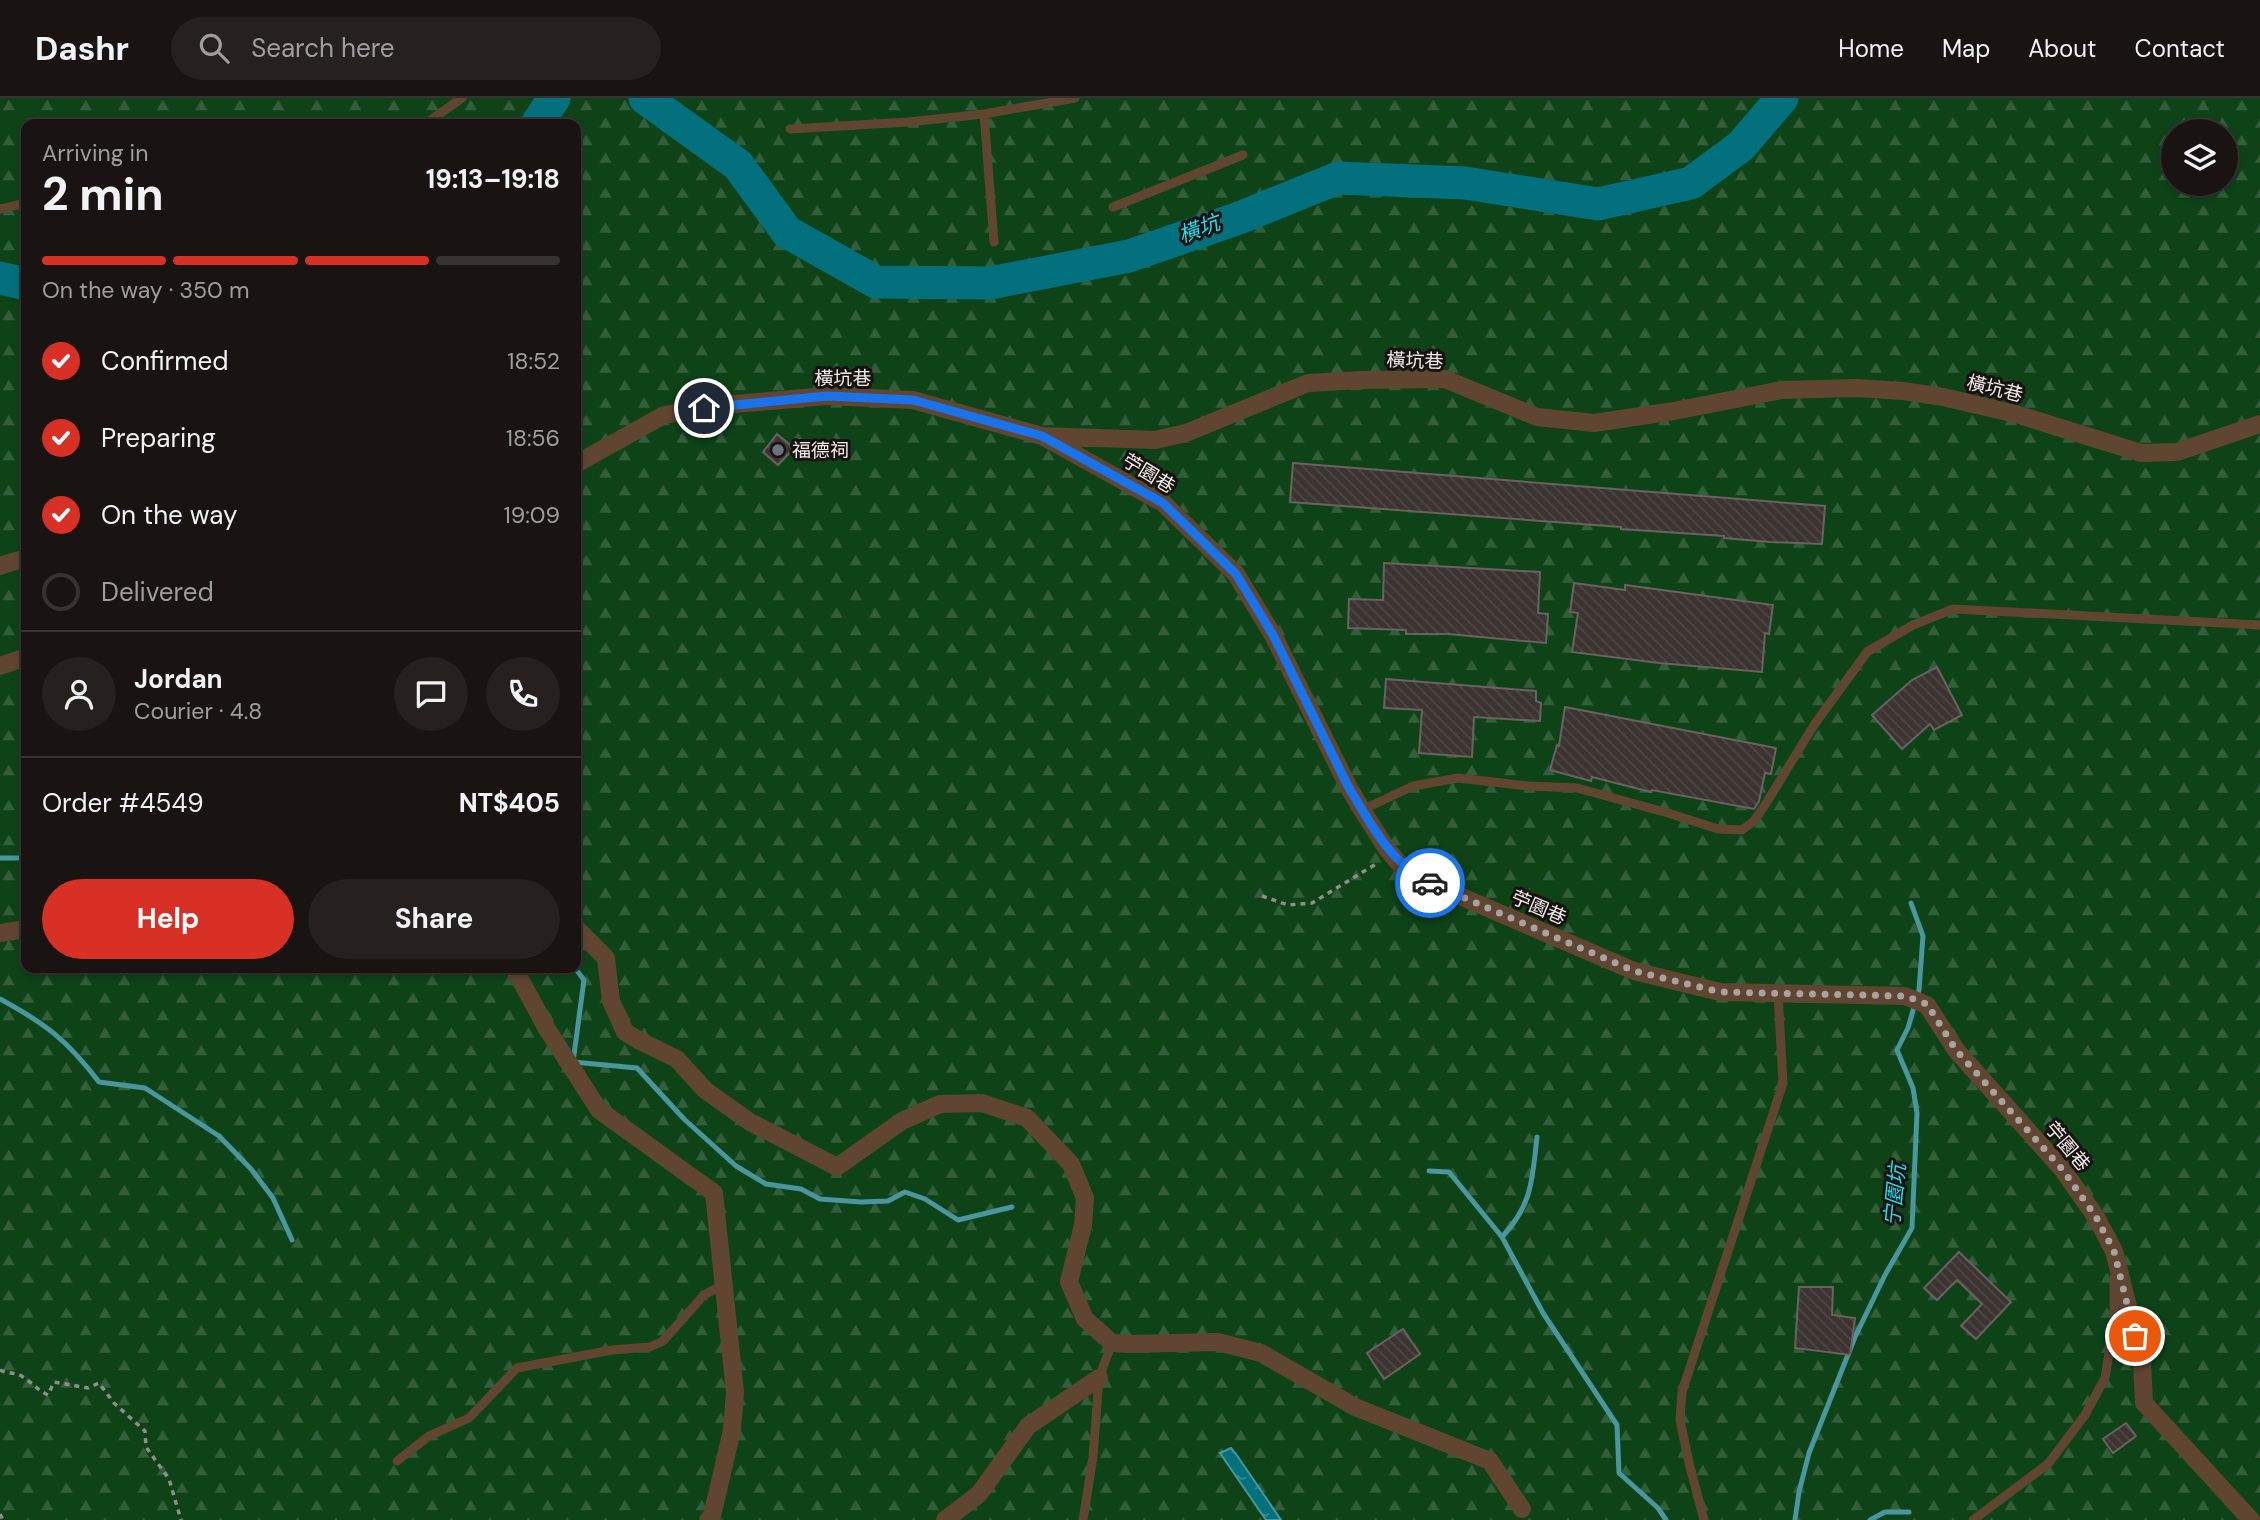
<!DOCTYPE html>
<meta charset="utf-8">
<style>
body{margin:0;font-family:"DM Sans","Noto Sans TC",sans-serif;background:#26211f;color:#f1f3f6;height:100vh;display:flex;flex-direction:column;font-size:26px;white-space:nowrap}
*{box-sizing:border-box;margin:0}
p{font-size:23px;color:#9f9e9f}
.icon{flex:none;width:38px;height:38px;fill:none;stroke:currentColor;stroke-width:2;stroke-linecap:round;stroke-linejoin:round}
.map{position:relative;flex:1;overflow:hidden}
.sheet{position:absolute;left:21px;top:21px;width:560px;height:854px;display:flex;flex-direction:column;background:#191411;border-radius:14px;box-shadow:0 4px 10px #0003,0 0 0 2px #373331}
.sheet>*{flex:none}
.buttons{position:absolute;left:2161px;top:21px;display:grid;gap:14px}
.buttons a{display:grid;place-items:center;width:77px;height:77px;border-radius:50%;background:#191411;box-shadow:0 4px 10px #0003,0 0 0 2px #373331;font-size:35px}
.pin{position:absolute;display:grid;place-items:center;width:60px;height:60px;color:#fff;margin:-30px;border:4px solid #fff;border-radius:50%;box-shadow:0 2px 7px #0007}
.courier{position:absolute;display:grid;place-items:center;width:70px;height:70px;margin:-35px;border:5px solid #1a73e8;border-radius:50%;background:#fff;color:#222;box-shadow:0 2px 9px #0007}
.head em{font-style:normal;font-weight:700}
.head div{display:flex;flex-direction:column-reverse}
.head{display:flex;align-items:center;justify-content:space-between;height:119px;padding:0 21px}
h1{font-size:46px;font-weight:700;line-height:52px}
.bar{display:grid;grid-template-columns:repeat(4,1fr);gap:10px 7px;align-content:center;height:84px;padding:0 21px}
.bar i{height:9px;border-radius:5px;background:#373331}
.bar .active{background:#d93025}
.bar p{grid-column:span 4}
.line{display:flex;align-items:center;gap:18px;padding:0 21px;border-top:2px solid #373331}
.line div{flex:1}
.round{display:grid;place-items:center;flex:none;width:74px;height:74px;border-radius:37px;background:#26211f}
ol{padding:0 21px;list-style:none}
li{display:flex;align-items:center;gap:21px;height:77px}
li p{margin-inline-start:auto}
li .icon{padding:7px;border-radius:50%;background:#d93025;color:#fff;stroke-width:4}
li:last-child{color:#9f9e9f}
li i{width:38px;height:38px;border:4px solid #373331;border-radius:50%}
.action{display:flex;gap:14px;margin-top:auto;padding:14px 21px}
.action a{flex:1;height:80px;border-radius:42px;background:#d93025;color:#fff;font-size:28px;font-weight:700;line-height:80px;text-align:center}
.action a+a{background:#26211f;color:#f1f3f6}
header{display:flex;align-items:center;gap:42px;box-sizing:border-box;height:98px;padding:0 35px;background:#191411;border-bottom:2px solid #373331}
header strong{font-size:33px}
nav{display:flex;gap:38px;margin-inline-start:auto;font-size:24px}
.search{width:490px;height:63px;background:#26211f;display:flex;align-items:center;gap:18px;box-sizing:border-box;padding:0 24px;border-radius:38px;color:#9f9e9f;font-size:26px}
.map>svg:first-child{display:block}
.forest{fill:url(#forest-firs);fill-rule:evenodd}
.water{fill:url(#water-ripples);stroke:#4a969e;stroke-width:2}
.lines{fill:none;stroke-linecap:round;stroke-linejoin:round}
.stream{stroke:#4a969e;stroke-width:5}
.river{stroke:#03717d;stroke-width:33}
.building{fill:url(#building-back-hatch);stroke:#6a625e;stroke-width:2}
.path{stroke:#918c89;stroke-width:3.5;stroke-dasharray:5 5;stroke-linecap:butt}
.lane{stroke:#604531;stroke-width:9}
.street{stroke:#604531;stroke-width:18}
.done{stroke:#a8a3a0;stroke-width:7;stroke-dasharray:0 12.6}
.route{stroke:#1a73e8;stroke-width:9}
.worship-dot{fill:#6b7280;stroke:#18120e;stroke-width:2.5}
.labels{text-anchor:middle;stroke-width:6;stroke-linejoin:round;paint-order:stroke}
.street-label{font-size:19px;fill:#f1ecea;stroke:#18120e}
.poi-label{font-size:19px;fill:#f1ecea;stroke:#18120e;text-anchor:start}
.water-label{font-size:21px;font-style:italic;fill:#23def2;stroke:#18120e}
</style>
<header>
<strong>Dashr</strong>
<div class="search"><svg class="icon" aria-label="search" viewBox="0 0 24 24"><circle cx="10" cy="10" r="6"/><path d="M15 15l6 6"/></svg>Search here</div>
<nav><a>Home</a><a>Map</a><a>About</a><a>Contact</a></nav>
</header>
<div class="map">
<svg width="2260" height="1422" viewBox="0 0 2260 1422">
<defs>
<pattern id="forest-firs" width="22" height="20" patternUnits="userSpaceOnUse" patternTransform="scale(1.75)"><rect width="22" height="20" fill="#0e4318"/><path d="M5 1l3.5 6h-7zM16 11l3.5 6h-7z" fill="#325e3a"/></pattern>
<pattern id="water-ripples" width="26" height="14" patternUnits="userSpaceOnUse" patternTransform="scale(1.75)"><rect width="26" height="14" fill="#03717d"/><path d="M2 4q2-2 4 0t4 0M15 11q2-2 4 0t4 0" fill="none" stroke="#358c96"/></pattern>
<pattern id="building-back-hatch" width="6" height="6" patternUnits="userSpaceOnUse" patternTransform="scale(1.75)"><rect width="6" height="6" fill="#3b3430"/><path d="M-1 5l2 2M0 0l6 6M5-1l2 2" fill="none" stroke="#4e4844"/></pattern>
</defs>
<rect width="100%" height="100%" fill="#211b17"/>
<!-- forest -->
<path class="forest" d="M0,0H2260V1422H0ZM26,26H576V870H26ZM2174,33H2226V86H2174Z"/>
<!-- water -->
<path class="water" d="M1231,1350L1236,1356L1281,1422H1266L1220,1355Z"/>
<g class="lines">
<!-- stream -->
<path class="stream" d="M0,760H26
M575,870L584,882L573,964L637,970L684,1021L736,1068L766,1086L801,1091L820,1101L861,1104L888,1103L905,1094L925,1101L958,1122L1012,1109
M0,901C46,926 67,942 99,984L145,990L219,1038L251,1071L273,1100L292,1142
M1429,1073L1449,1074L1502,1139L1543,1215L1617,1327L1619,1375L1658,1410L1666,1422
M1502,1139C1533,1106 1532,1081 1537,1039
M1795,1422L1799,1394L1809,1355L1855,1239L1885,1177L1912,1130L1917,1015L1913,990L1897,952L1908,930L1919,892L1923,838L1911,805
M1870,1422L1885,1414H1909"/>
<!-- river -->
<path class="river" d="M645,0L738,67L787,134L876,184L990,185L1129,158L1239,120L1338,80L1465,85L1598,106L1691,85L1741,48L1782,0
M537,26L554,0
M0,180L26,186"/>
</g>
<!-- building -->
<path class="building" d="M777,336L794,350L778,367L763,354Z
M1293,365L1825,408L1822,446L1770,444L1724,440V438L1621,431V429L1290,404Z
M1384,465L1540,474L1538,515L1548,516L1546,545L1448,536H1406V532L1348,530L1349,501L1383,502Z
M1574,485L1625,492V487L1773,507L1769,536L1765,535L1762,574L1659,565L1572,554L1578,515L1570,514Z
M1937,569L1962,617L1934,632L1930,626L1902,651L1872,617L1912,582Z
M1386,581L1536,593V603L1541,605L1540,623L1474,619L1472,659L1419,655L1422,612L1384,610Z
M1565,609L1776,650L1771,676L1765,675L1759,703L1754,711L1652,692L1651,694L1592,679L1591,683L1550,672L1557,647L1559,648Z
M1959,1154L2011,1204L1976,1241L1961,1228L1982,1206L1957,1182L1937,1202L1924,1190Z
M1799,1189H1833L1832,1217L1855,1220L1850,1257L1795,1250Z
M1403,1231L1420,1256L1384,1281L1367,1255Z
M2126,1325L2136,1338L2113,1355L2103,1341Z"/>
<g class="lines">
<!-- path -->
<path class="path" d="M1262,798L1288,807L1312,805L1376,766
M0,1272C8,1276 16,1274 23,1279C33,1285 37,1292 48,1297L54,1284L88,1290L99,1285L114,1305L145,1333L146,1349L169,1381L181,1422
M0,1416L3,1422"/>
<!-- lane -->
<path class="lane" d="M984,16L994,144
M425,26L462,0
M790,31L908,24L984,16L1075,0
M1113,109L1243,57
M0,111L26,105
M1362,712L1413,688L1458,680L1529,688L1577,690L1668,715L1718,731L1742,732L1754,723L1765,707L1814,627L1867,554L1913,527L1953,511L2260,527
M397,1363L429,1338L469,1320L517,1270L612,1252L650,1249L663,1243L704,1197L724,1186
M1083,1422L1093,1359L1099,1280L1112,1245
M1704,1422L1689,1365L1680,1322L1682,1294L1783,985L1778,896
M1973,1422L2048,1366L2085,1317L2105,1280L2114,1225V1179"/>
<!-- street -->
<path class="street" d="M1042,338L1163,405L1236,476L1273,537L1348,688L1362,712L1387,751L1403,770L1427,784L1634,873L1720,894L1905,898L1927,907L1956,952L2063,1072L2096,1119L2114,1153L2142,1264L2144,1305L2251,1422
M576,366L664,317L723,307L827,298L913,302L1042,338L1155,342L1186,335L1308,285L1361,282L1445,281L1537,319L1594,325L1674,313L1782,292L1856,290L1903,293L1943,299L2016,316L2141,355L2177,354L2260,326
M0,468L26,460
M0,568L26,559
M576,830L606,860L611,903L625,934L640,943L677,961L705,992L750,1024L837,1069L902,1023L940,1006L982,1005L1027,1020L1071,1066L1085,1100L1083,1127L1069,1184L1085,1221L1112,1245L1129,1246L1218,1244L1261,1255L1355,1309L1490,1363L1522,1411
M0,835L26,831
M514,870L547,931L599,1012L714,1095L735,1294L732,1332L712,1418L708,1422
M945,1422L979,1396L1028,1328L1099,1280"/>
</g>
<g class="lines">
<!-- done -->
<path class="done" d="M1430,785L1634,873L1720,894L1905,898L1927,906L1956,952L2063,1072L2096,1119L2114,1153L2135,1238"/>
<!-- route -->
<path class="route" d="M704,310L827,298L913,302L1042,338L1163,405L1236,476L1273,537L1348,688C1370,725 1390,765 1430,785"/>
</g>
<!-- markers -->
<circle class="worship-dot" cx="778" cy="352" r="7"/>
<g class="labels">
<!-- street labels -->
<g class="street-label">
<text transform="translate(1415 262) rotate(2)" y="7">橫坑巷</text>
<text x="843" y="287">橫坑巷</text>
<text transform="translate(1995 290) rotate(14)" y="7">橫坑巷</text>
<text transform="translate(1149 375) rotate(31)" y="7">苧園巷</text>
<text transform="translate(1539 809) rotate(23)" y="7">苧園巷</text>
<text transform="translate(2068 1048) rotate(50)" y="7">苧園巷</text>
</g>
<!-- poi labels -->
<g class="poi-label">
<text x="792" y="359">福德祠</text>
</g>
<!-- water labels -->
<g class="water-label">
<text transform="translate(1199 131) rotate(-20)" y="7">橫坑</text>
<text transform="translate(1895 1097) rotate(-84)" y="7">宁園坑</text>
</g>
</g>
</svg>
<div class="buttons">
<a><svg class="icon" aria-label="layers" viewBox="0 0 24 24"><path d="M12 4l9 5-9 5-9-5zM3 14l9 5 9-5"/></svg></a>
</div>
<div class="pin" style="left:2135px;top:1238px;background:#ea580c"><svg class="icon" aria-label="bag" viewBox="0 0 24 24"><path d="M5 8h14l-1 12H6zM9 8a3 3 0 0 1 6 0"/></svg></div>
<div class="pin" style="left:704px;top:310px;background:#1f2937"><svg class="icon" aria-label="home" viewBox="0 0 24 24"><path d="M3 11l9-7 9 7M6 9v11h12V9"/></svg></div>
<div class="courier" style="left:1430px;top:785px"><svg class="icon" aria-label="car" viewBox="0 0 24 24"><path d="M5 17H2v-5l4-1 3-4h7l3 4 3 1v5h-3M9 17h6M6 11h13"/><circle cx="7" cy="17" r="2"/><circle cx="17" cy="17" r="2"/></svg></div>
<section class="sheet">
<div class="head"><div><h1>2 min</h1><p>Arriving in</p></div><em>19:13–19:18</em></div>
<div class="bar"><i class="active"></i><i class="active"></i><i class="active"></i><i></i><p>On the way · 350 m</p></div>
<ol>
<li><svg class="icon" aria-label="check" viewBox="0 0 24 24"><path d="M5 12l5 5 9-10"/></svg>Confirmed<p>18:52</p></li>
<li><svg class="icon" aria-label="check" viewBox="0 0 24 24"><path d="M5 12l5 5 9-10"/></svg>Preparing<p>18:56</p></li>
<li><svg class="icon" aria-label="check" viewBox="0 0 24 24"><path d="M5 12l5 5 9-10"/></svg>On the way<p>19:09</p></li>
<li><i></i>Delivered</li>
</ol>
<div class="line" style="height:126px"><a class="round"><svg class="icon" aria-label="person" viewBox="0 0 24 24"><circle cx="12" cy="8" r="4"/><path d="M4 21q1-7 8-7t8 7"/></svg></a><div><b>Jordan</b><p>Courier · 4.8</p></div><a class="round"><svg class="icon" aria-label="chat" viewBox="0 0 24 24"><path d="M4 5h16v11H9l-5 4z"/></svg></a><a class="round"><svg class="icon" aria-label="phone" viewBox="0 0 24 24"><path d="M5 4h4l2 5-3 2q2 4 5 5l2-3 5 2v4C11 20 4 13 5 4z"/></svg></a></div>
<div class="line" style="height:91px"><div>Order #4549</div><b>NT$405</b></div>
<div class="action"><a>Help</a><a>Share</a></div>
</section>
</div>
